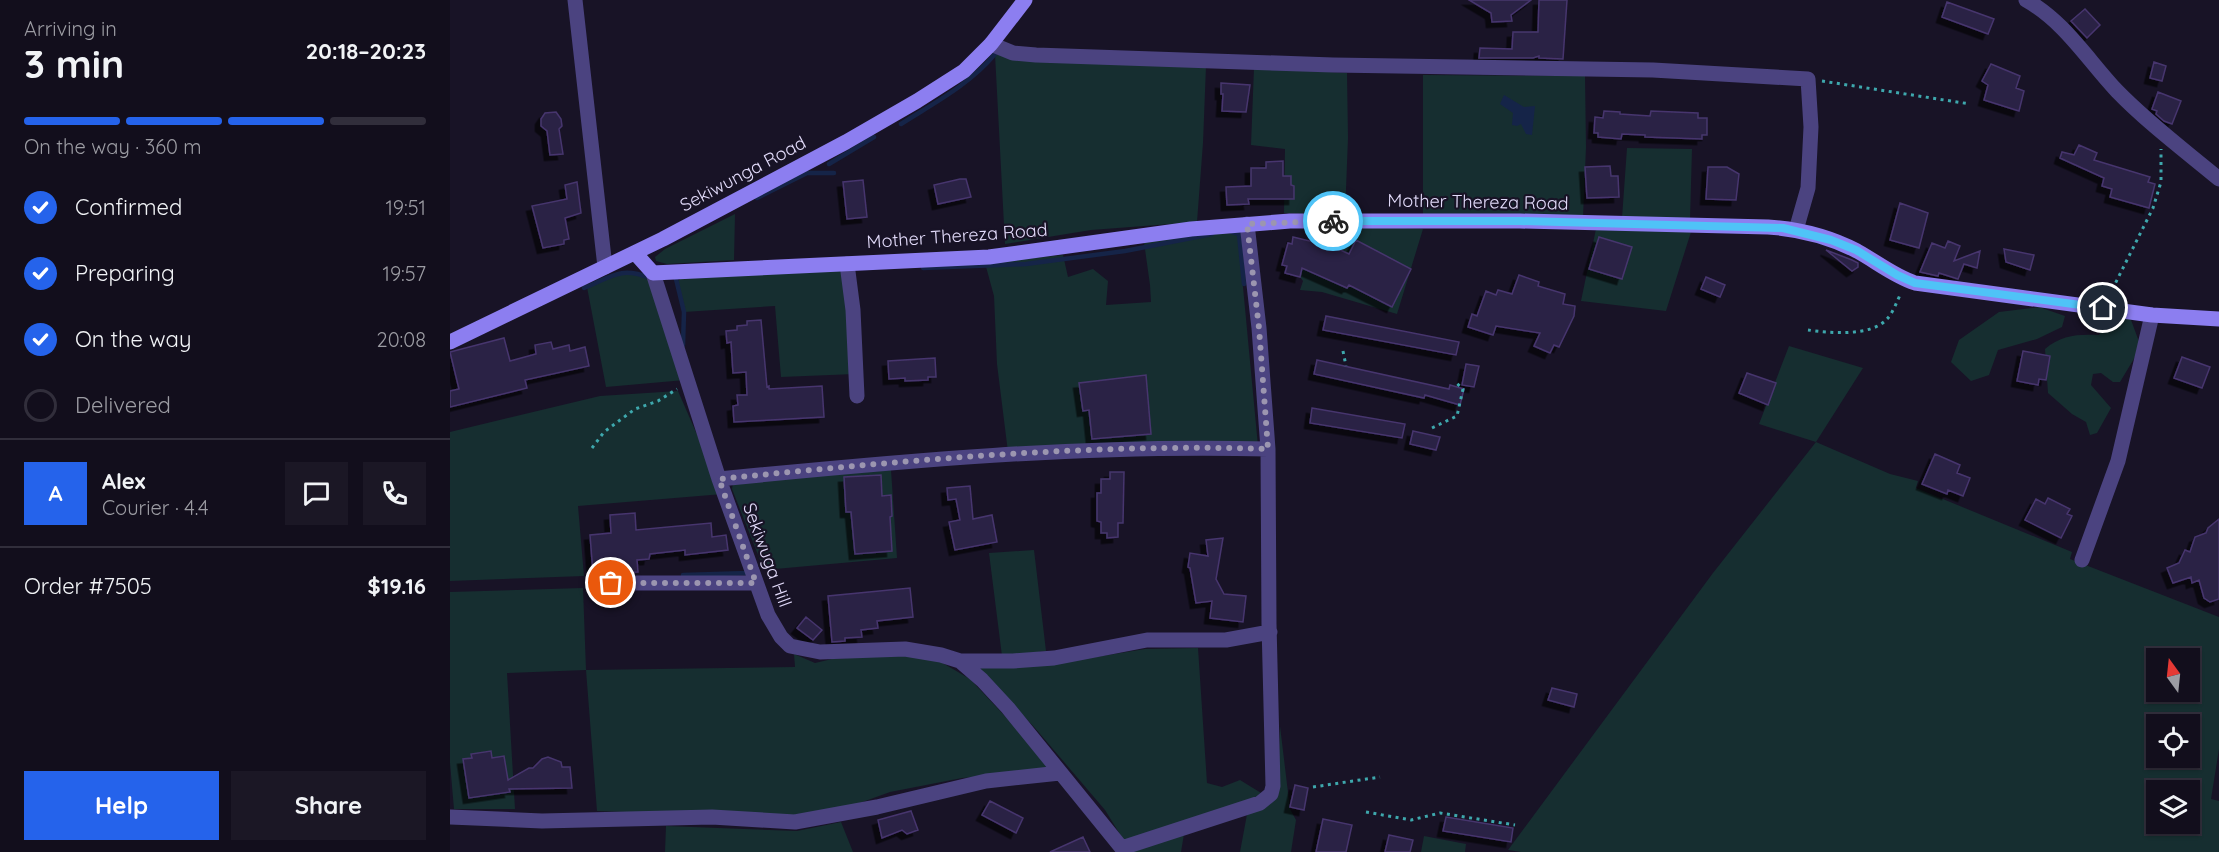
<!DOCTYPE html>
<meta charset="utf-8">
<style>
body{margin:0;font-family:Quicksand,sans-serif;background:#1b1725;color:#f1f3f6;height:100vh;display:flex;flex-direction:column;font-size:22px;white-space:nowrap}
*{box-sizing:border-box;margin:0}
p{font-size:20px;color:#9c9ca3}
.icon{flex:none;width:33px;height:33px;fill:none;stroke:currentColor;stroke-width:2;stroke-linecap:round;stroke-linejoin:round}
.map{position:relative;flex:1;overflow:hidden}
.panel{display:flex;flex-direction:column;background:#120e1c;width:450px}
.panel>*{flex:none}
.needle{width:39px;rotate:345deg}
.controls{position:absolute;left:1696px;top:648px;display:grid;gap:12px}
.controls a{display:grid;place-items:center;width:54px;height:54px;border-radius:0px;background:#120e1c;box-shadow:0 2px 4px #0004,0 0 0 2px #312e3b;font-size:30px}
.pin{position:absolute;display:grid;place-items:center;width:51px;height:51px;color:#fff;margin:-26px;border:3px solid #fff;border-radius:50%;box-shadow:0 2px 6px #0007}
.courier{position:absolute;display:grid;place-items:center;width:60px;height:60px;margin:-30px;border:4px solid #4fc3f7;border-radius:50%;background:#fff;color:#222;box-shadow:0 2px 8px #0007}
.head em{font-style:normal;font-weight:700}
.head div{display:flex;flex-direction:column-reverse}
.head{display:flex;align-items:center;justify-content:space-between;height:102px;padding:0 24px}
h1{font-size:39px;font-weight:700;line-height:45px}
.bar{display:grid;grid-template-columns:repeat(4,1fr);gap:9px 6px;align-content:center;height:72px;padding:0 24px}
.bar i{height:8px;border-radius:4px;background:#312e3b}
.bar .active{background:#2563eb}
.bar p{grid-column:span 4}
.line{display:flex;align-items:center;gap:15px;padding:0 24px;border-top:2px solid #312e3b}
.line div{flex:1}
.round{display:grid;place-items:center;flex:none;width:63px;height:63px;border-radius:0px;background:#1b1725}
ol{padding:0 24px;list-style:none}
li{display:flex;align-items:center;gap:18px;height:66px}
li p{margin-inline-start:auto}
li .icon{padding:6px;border-radius:50%;background:#2563eb;color:#fff;stroke-width:4}
li:last-child{color:#9c9ca3}
li i{width:33px;height:33px;border:3px solid #312e3b;border-radius:50%}
.cta{display:flex;gap:12px;margin-top:auto;padding:12px 24px}
.cta a{flex:1;height:69px;border-radius:0px;background:#2563eb;color:#fff;font-size:24px;font-weight:700;line-height:69px;text-align:center}
.cta a+a{background:#1b1725;color:#f1f3f6}
main{display:flex;flex:1;min-height:0}
.map>svg:first-child{display:block}
.green{fill:#162e30;fill-rule:evenodd}
.water{fill:#152448}
.lines{fill:none;stroke-linecap:round;stroke-linejoin:round}
.stream{stroke:#152448;stroke-width:4.5}
.building{fill:#2c2145;stroke:#46366e;stroke-width:1.5;filter:url(#shadow)}
.path{stroke:#3ea8ad;stroke-width:3;stroke-dasharray:3 4.5;stroke-linecap:butt}
.street{stroke:#4b4380;stroke-width:15}
.secondary{stroke:#8c7ef0;stroke-width:15}
.done{stroke:#9c96b0;stroke-width:6;stroke-dasharray:0 10.8}
.route{stroke:#4fc3f7;stroke-width:8}
.labels{text-anchor:middle;stroke-width:4.5;stroke-linejoin:round;paint-order:stroke}
.street-label{font-size:18px;fill:#e3dcfb;stroke:#181326}
</style>
<main>
<section class="panel">
<div class="head"><div><h1>3 min</h1><p>Arriving in</p></div><em>20:18–20:23</em></div>
<div class="bar"><i class="active"></i><i class="active"></i><i class="active"></i><i></i><p>On the way · 360 m</p></div>
<ol>
<li><svg class="icon" aria-label="check" viewBox="0 0 24 24"><path d="M5 12l5 5 9-10"/></svg>Confirmed<p>19:51</p></li>
<li><svg class="icon" aria-label="check" viewBox="0 0 24 24"><path d="M5 12l5 5 9-10"/></svg>Preparing<p>19:57</p></li>
<li><svg class="icon" aria-label="check" viewBox="0 0 24 24"><path d="M5 12l5 5 9-10"/></svg>On the way<p>20:08</p></li>
<li><i></i>Delivered</li>
</ol>
<div class="line" style="height:108px"><b class="round" style="background:#2563eb;color:#fff">A</b><div><b>Alex</b><p>Courier · 4.4</p></div><a class="round"><svg class="icon" aria-label="chat" viewBox="0 0 24 24"><path d="M4 5h16v11H9l-5 4z"/></svg></a><a class="round"><svg class="icon" aria-label="phone" viewBox="0 0 24 24"><path d="M5 4h4l2 5-3 2q2 4 5 5l2-3 5 2v4C11 20 4 13 5 4z"/></svg></a></div>
<div class="line" style="height:78px"><div>Order #7505</div><b>$19.16</b></div>
<div class="cta"><a>Help</a><a>Share</a></div>
</section>
<div class="map">
<svg width="1769" height="852" viewBox="0 0 1769 852">
<defs>
<filter id="shadow"><feDropShadow dx="-5.5" dy="5.5" stdDeviation="0" flood-color="#0009"/></filter>
</defs>
<rect width="100%" height="100%" fill="#181326"/>
<!-- green -->
<path class="green" d="M545,54L608,62L756,66L753,143L747,222L641,230L555,244Z
M804,68L897,73L898,138L895,215L834,213L835,149L801,145Z
M973,75L1135,76L1136,147L1133,217L973,218Z
M1177,148L1242,149L1240,220L1172,218Z
M285,214L284,260L217,264L206,261L205,257L215,249Z
M900,225L973,229L947,314L872,292L850,290L853,281L850,277L857,246L867,227Z
M1146,229L1241,232L1216,311L1131,301Z
M755,232L788,234L808,446L558,452L547,364L544,296L535,263L613,255L618,277L643,269L658,281L656,305L701,302L700,285L694,242Z
M402,268L405,374L331,377L325,306L234,312L228,281L235,274Z
M184,272L203,279L235,380L156,387L137,287L168,273Z
M1589,307L1615,316L1612,327L1587,339L1548,350L1539,375L1521,381L1501,362L1509,340L1549,312Z
M1635,309L1670,310L1681,320L1691,347L1670,382H1663L1651,373L1643,374L1641,385L1661,408L1647,433L1640,435L1636,422L1622,414L1598,393L1595,349C1611,335 1628,334 1649,335L1653,327Z
M1339,346L1413,368L1366,442L1440,474L1468,481L1466,488L1622,552L1620,559L1769,617V749L1761,799L1769,801V852H1071L1058,850L1263,573L1366,442L1309,424ZM1707,658H1740V692H1707ZM1707,724H1740V758H1707ZM1707,790H1740V824H1707Z
M228,391L273,494L128,506L134,576L0,581V432L150,396Z
M441,470L447,558L314,570L282,489L283,483Z
M584,550L596,651L552,656L539,553Z
M133,588L136,670L345,667L344,654L365,663L382,659L442,655L484,658L520,679L597,761V771L512,778L440,792L396,808L354,818L147,811L136,670L57,673L65,809H4L0,763V592Z
M748,648L757,783L772,787L790,780L816,796L828,791L830,726L840,809L846,820L841,852H790L798,809L734,834L731,852H681L655,810L585,728L527,666L646,657L695,649Z
M391,822L403,852H215L216,826L347,831Z
M974,836L1016,844L1015,852H971Z"/>
<!-- water -->
<path class="water" d="M1054,95L1074,107L1085,106L1082,135L1076,134L1071,124L1067,126L1062,125L1063,113L1050,104Z"/>
<g class="lines">
<!-- stream -->
<path class="stream" d="M451,124C484,103 519,85 545,54
M379,164L424,137
M307,198L357,173H384
M782,232L789,234L794,284
M473,268L576,264L675,251L762,234
M226,279L234,312L233,345
M134,288C161,277 170,266 200,278
M233,575L299,573"/>
</g>
<!-- building -->
<path class="building" d="M1019,0H1081L1061,15L1062,21L1042,22L1041,13Z
M1089,0H1117L1113,59L1089,58V56L1083,58H1029L1030,48L1062,49L1063,32H1088Z
M1497,2L1544,19L1538,34L1492,17Z
M1635,9L1650,25L1637,38L1621,21Z
M1704,62L1716,66L1712,81L1700,78Z
M1541,64L1570,76L1566,88L1574,91L1569,111L1534,100L1538,85L1532,81Z
M771,83L800,85L796,112L772,111L773,94H771Z
M1708,92L1731,101L1722,124L1714,121L1706,114L1707,111L1702,109Z
M1154,111L1170,112V114L1200,116L1201,111L1248,113V118H1257V135H1252V139L1195,137V135L1172,134L1171,139L1148,137V133H1144L1145,117L1153,118Z
M106,112L111,119L112,126L109,129L113,154L100,155L97,131L91,126V119L95,113Z
M1629,145L1647,153L1644,160L1700,177L1698,182L1705,184L1699,208L1660,197L1662,189L1652,186L1654,178L1610,158L1612,152L1624,155Z
M833,161V176H841V185L844,186V199H798L799,204L777,205L776,187L801,186V168H816V162Z
M1160,166L1161,176H1168L1169,197L1137,198L1135,167Z
M1258,167H1277L1289,174L1286,200L1256,199Z
M510,179H516L521,197L488,204L484,185Z
M413,180L417,217L397,219L393,182Z
M127,182L131,213L115,218L119,239L114,240V244L93,248L82,206L117,199L115,185Z
M1450,203L1478,213L1469,248L1440,240Z
M843,237L872,244L873,242L899,254L906,240L961,269L942,307L899,285L897,288L852,268L850,277L835,273L837,266L832,265L838,243L842,244Z
M1149,237L1182,247L1172,279L1139,269Z
M1498,241L1510,246L1504,261L1530,251L1527,268L1514,264L1508,279L1489,273L1488,276L1470,272L1482,243L1495,248Z
M1554,249L1584,255L1580,270L1556,262Z
M1376,250L1402,260L1408,263V267L1402,271Z
M1069,275L1089,282L1088,286L1115,294L1113,304L1125,306L1124,316L1109,347L1104,345L1100,353L1084,346L1090,333L1046,326L1043,335L1018,327L1022,314L1027,316L1036,291L1046,295L1048,290L1062,294Z
M1256,277L1275,285L1270,297L1251,289Z
M876,316L1009,342L1006,355L873,330Z
M311,320L317,387L319,386V389L372,386L374,417L284,422L283,406L288,405L287,395H297L296,372L283,373L281,342L277,343L276,331L287,330V326L297,325V321Z
M54,338L60,361L86,354L85,345L101,342L103,349L119,345L120,351L135,347L139,366L75,380L77,388L0,407V391L9,389L0,352Z
M1573,351L1600,356L1596,380L1589,379L1588,385L1567,381Z
M1732,357L1760,367L1752,388L1724,378Z
M485,358L486,377H478V380L455,381V378L439,379L438,361Z
M867,360L999,389L1000,385L1014,389L1010,405L975,395L974,398L864,374Z
M1016,364L1029,366L1024,387L1012,385Z
M1297,373L1326,383L1318,405L1289,393Z
M696,375L701,434L642,439L639,410L633,411L629,383Z
M862,408L955,424L952,438L860,423Z
M963,431L990,437L986,450L960,444Z
M1485,454L1510,465L1507,473L1520,478L1513,496L1498,490L1497,494L1472,484Z
M660,472H674L673,523H668V537L657,538V533H651V522L647,521V493H651V479H660Z
M431,475L432,496L441,495L442,516L440,517L442,551L405,554L401,512H396L394,477Z
M520,486L523,519L542,515L547,542L505,550L499,522L510,520L506,499L498,500L497,488Z
M1598,498L1620,509L1617,514L1622,516L1611,538L1575,520L1586,499L1595,504Z
M185,513L186,530L261,523L262,537L276,535L278,550L235,555V550L200,554L199,559L187,560L188,572L143,573L140,535L161,533L160,515Z
M1769,519V599L1760,602L1754,598L1749,580L1742,583L1741,577L1723,583L1717,568L1729,563L1735,550L1740,552L1745,537L1756,533L1758,528Z
M773,538L766,579L774,594L796,596L793,622L760,618L762,601L746,603L740,568L738,567L740,553L758,556L756,540Z
M460,588L463,617L427,621L428,628L411,630L412,637L395,638V641L382,642L378,596Z
M356,617L372,630L363,640L347,628Z
M1102,688L1127,694L1124,707L1098,700Z
M41,751L42,758L54,756L58,780L79,768H83L92,759L98,757L111,762L112,767H120L122,788L59,789L60,792L19,798L13,759L22,758L21,754Z
M845,785L858,788L854,810L840,807Z
M540,801L573,818L566,833L532,815Z
M461,811L468,830L457,834L452,830L432,838L428,820Z
M996,817L1063,828L1061,842L993,831Z
M873,819L902,825L896,852H866Z
M939,835L963,840L960,852H935Z
M633,837L640,852H600Z"/>
<g class="lines">
<!-- path -->
<path class="path" d="M1372,81L1520,104
M1659,296L1703,208L1711,182V149
M1358,330C1379,333 1421,337 1437,319C1443,313 1447,301 1451,293
M893,351L896,366
M982,428L1007,416L1013,389L1004,381
M142,448L154,432L185,409L208,401L227,389
M863,787L930,777
M916,812L961,820L990,813L1065,825"/>
<!-- street -->
<path class="street" d="M125,0L155,267
M1576,0C1615,22 1637,59 1667,91C1698,123 1734,150 1769,179
M541,44L563,53L586,55L883,65L1203,70L1358,79L1361,127L1358,188L1346,230
M397,264L403,310L407,396
M203,273L269,479L318,615L331,637L340,646L370,652L455,649L491,655L510,661L532,680L558,708L675,852
M269,479C451,461 635,444 818,449
M1632,560L1668,461L1702,315
M144,583H306
M510,661H563L604,658L697,640H776L820,632
M0,817L92,821L262,817L345,822L427,807L536,781L610,773
M672,848L810,803L821,794L823,786L819,624L818,449L809,328L797,224"/>
<!-- secondary -->
<path class="secondary" d="M185,253L203,273L539,257L741,229L840,221H1070L1318,227C1349,229 1380,237 1407,251C1427,262 1444,276 1465,283L1702,315L1769,319
M0,342L213,239L396,142L467,101L514,71L541,44L575,0"/>
</g>
<g class="lines">
<!-- done -->
<path class="done" d="M161,583H306L269,479C451,461 635,443 818,449L809,328L797,224L883,221"/>
<!-- route -->
<path class="route" d="M883,221H1070L1333,228L1381,240L1406,250L1447,275L1465,283L1653,308"/>
</g>
<g class="labels">
<!-- street labels -->
<g class="street-label">
<text transform="translate(293 174) rotate(-28)" y="6">Sekiwunga Road</text>
<text transform="translate(1028 202) rotate(1)" y="6">Mother Thereza Road</text>
<text transform="translate(507 236) rotate(-4)" y="6">Mother Thereza Road</text>
<text transform="translate(317 555) rotate(70)" y="6">Sekiwuga Hill</text>
</g>
</g>
</svg>
<div class="controls">
<a><svg class="needle" viewBox="-14 -14 28 28"><path d="M0-13l5 13h-10z" fill="#e53935"/><path d="M0 13l5-13h-10z" fill="#9c9ca3"/></svg></a>
<a><svg class="icon" aria-label="locate" viewBox="0 0 24 24"><circle cx="12" cy="12" r="6"/><path d="M12 2v4M12 18v4M2 12h4M18 12h4"/></svg></a>
<a><svg class="icon" aria-label="layers" viewBox="0 0 24 24"><path d="M12 4l9 5-9 5-9-5zM3 14l9 5 9-5"/></svg></a>
</div>
<div class="pin" style="left:161px;top:583px;background:#ea580c"><svg class="icon" aria-label="bag" viewBox="0 0 24 24"><path d="M5 8h14l-1 12H6zM9 8a3 3 0 0 1 6 0"/></svg></div>
<div class="pin" style="left:1653px;top:308px;background:#1f2937"><svg class="icon" aria-label="home" viewBox="0 0 24 24"><path d="M3 11l9-7 9 7M6 9v11h12V9"/></svg></div>
<div class="courier" style="left:883px;top:221px"><svg class="icon" aria-label="bike" viewBox="0 0 24 24"><circle cx="6" cy="16" r="4"/><circle cx="18" cy="16" r="4"/><path d="M6 16l4-8h5l3 8M10 8l3 8H6M13 5h3"/></svg></div>
</div>
</main>
